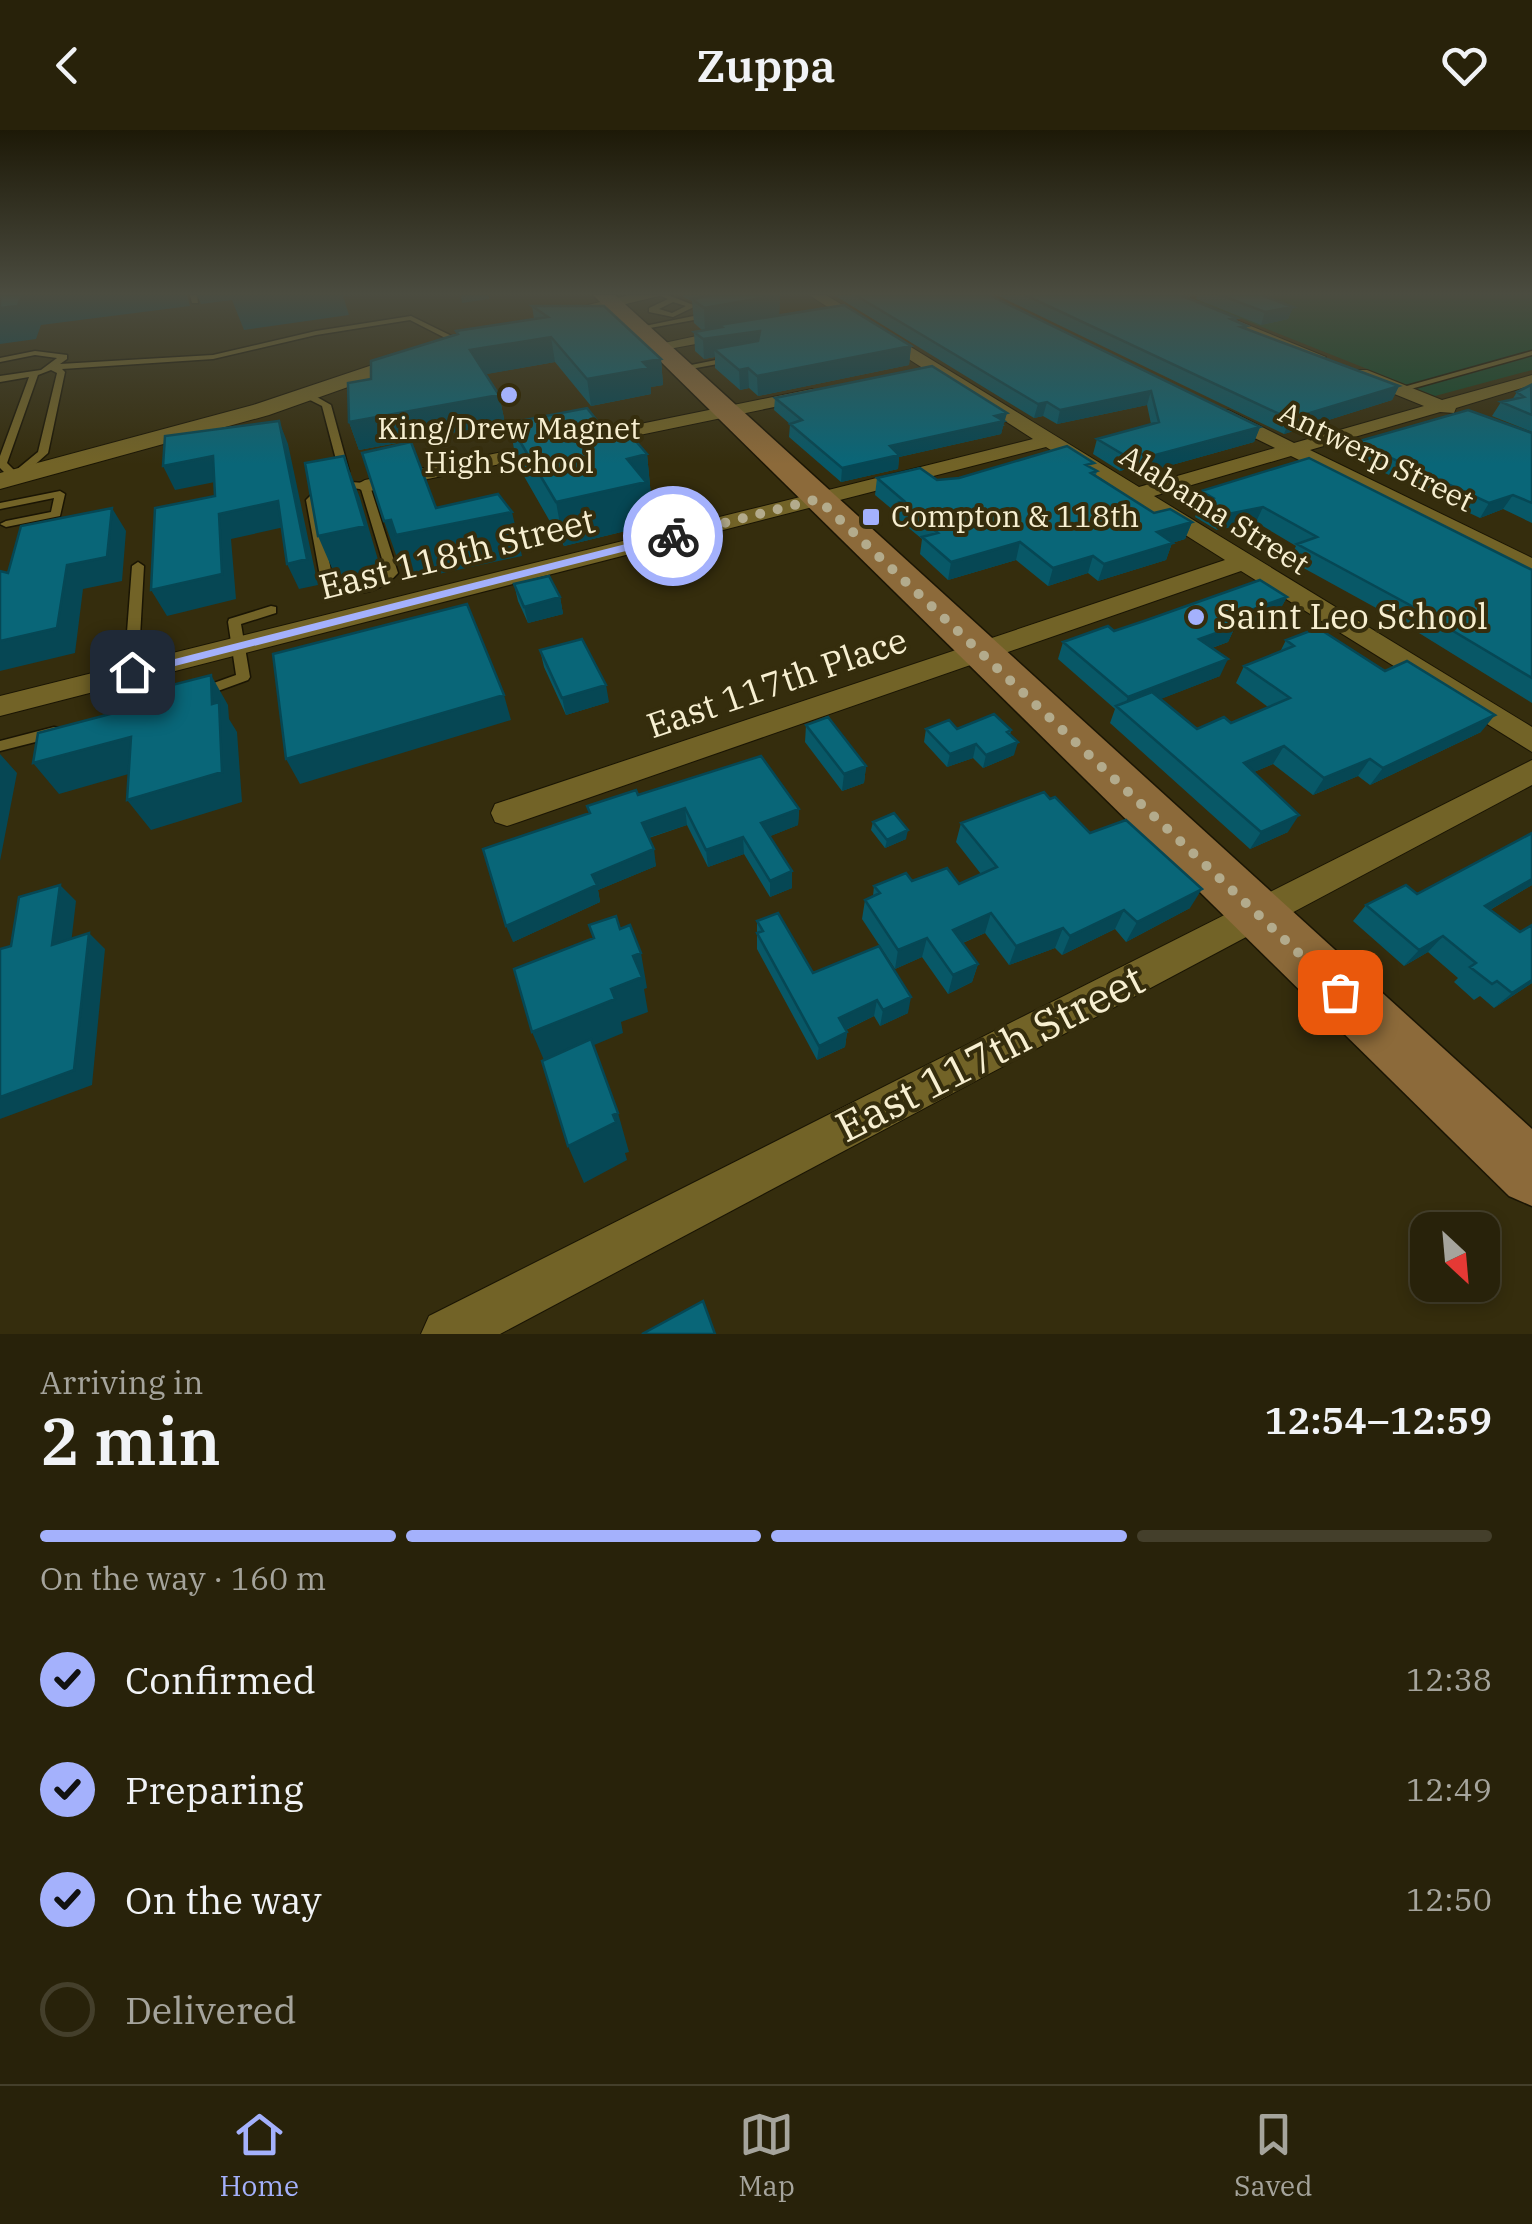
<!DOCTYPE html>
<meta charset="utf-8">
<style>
body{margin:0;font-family:"IBM Plex Serif",serif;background:#302a13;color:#f1f3f6;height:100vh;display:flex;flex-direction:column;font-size:38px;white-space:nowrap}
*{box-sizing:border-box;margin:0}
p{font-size:32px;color:#a5a49c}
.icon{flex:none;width:55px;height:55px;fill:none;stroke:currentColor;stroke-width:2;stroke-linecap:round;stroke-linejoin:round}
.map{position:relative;height:1204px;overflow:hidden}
.sheet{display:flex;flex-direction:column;background:#28220a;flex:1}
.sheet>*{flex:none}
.needle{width:65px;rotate:154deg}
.fabs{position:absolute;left:1410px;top:1082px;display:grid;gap:20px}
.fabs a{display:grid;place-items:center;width:90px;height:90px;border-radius:20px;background:#28220a;box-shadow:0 5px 15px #0003,0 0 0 2px #443f2b;font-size:50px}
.pin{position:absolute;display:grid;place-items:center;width:85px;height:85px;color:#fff;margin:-42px;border-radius:20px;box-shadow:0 5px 15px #0006}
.courier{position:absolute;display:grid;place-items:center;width:100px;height:100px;margin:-50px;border:8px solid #a4b1fc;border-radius:50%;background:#fff;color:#222;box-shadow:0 2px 12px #0007}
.head em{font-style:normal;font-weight:600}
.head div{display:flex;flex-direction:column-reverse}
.head{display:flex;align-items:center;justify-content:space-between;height:170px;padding:0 40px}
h1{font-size:65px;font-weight:600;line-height:75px}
.bar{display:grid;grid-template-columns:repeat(4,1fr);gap:15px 10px;align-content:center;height:120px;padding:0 40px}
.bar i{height:12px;border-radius:8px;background:#443f2b}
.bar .on{background:#a4b1fc}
.bar p{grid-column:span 4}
ol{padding:0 40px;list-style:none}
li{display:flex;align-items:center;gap:30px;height:110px}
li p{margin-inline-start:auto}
li .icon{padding:10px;border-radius:50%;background:#a4b1fc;color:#111;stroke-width:4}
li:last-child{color:#a5a49c}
li i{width:55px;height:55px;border:5px solid #443f2b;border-radius:50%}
header{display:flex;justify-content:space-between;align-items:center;height:130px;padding:0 40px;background:#28220a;font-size:45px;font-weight:600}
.dock{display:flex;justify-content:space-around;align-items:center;height:140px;border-top:2px solid #443f2b;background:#28220a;font-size:28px;color:#a5a49c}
.dock a{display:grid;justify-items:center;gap:5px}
.dock .on{color:#a4b1fc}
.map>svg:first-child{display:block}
.green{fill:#11482b}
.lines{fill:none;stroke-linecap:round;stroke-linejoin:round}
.service-casing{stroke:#1a1504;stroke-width:3}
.minor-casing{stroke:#1a1504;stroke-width:2}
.tertiary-casing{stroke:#1a1504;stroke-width:2}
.secondary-casing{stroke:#1a1504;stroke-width:3}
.service{fill:#726327;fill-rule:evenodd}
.minor{fill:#726327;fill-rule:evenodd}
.tertiary{fill:#726327;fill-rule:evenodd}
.secondary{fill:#8c6a3a;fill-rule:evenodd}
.wall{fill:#085867}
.shaded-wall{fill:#064754}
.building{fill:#096678;stroke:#064754;stroke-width:2.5}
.route{fill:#a4b1fc}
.done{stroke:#b3ab8c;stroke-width:10;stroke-dasharray:0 18}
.poi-dot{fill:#a4b1fc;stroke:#352d0d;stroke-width:4}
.labels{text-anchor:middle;stroke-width:8;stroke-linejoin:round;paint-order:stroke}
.far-poi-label{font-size:30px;fill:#f7efd1;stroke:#352d0d}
.far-street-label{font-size:30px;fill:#f7efd1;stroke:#352d0d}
.street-label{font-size:35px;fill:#f7efd1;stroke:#352d0d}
.poi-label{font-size:35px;fill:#f7efd1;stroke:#352d0d;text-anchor:start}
.near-street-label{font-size:42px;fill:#f7efd1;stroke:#352d0d}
</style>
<header><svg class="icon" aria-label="back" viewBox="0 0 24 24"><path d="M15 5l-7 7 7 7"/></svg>Zuppa<svg class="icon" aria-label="heart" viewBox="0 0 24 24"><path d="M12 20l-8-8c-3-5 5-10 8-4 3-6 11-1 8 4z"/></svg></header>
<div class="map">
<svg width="1532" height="1204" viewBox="0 0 1532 1204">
<rect width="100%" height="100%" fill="#352d0d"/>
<!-- green -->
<path class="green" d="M1230,165H1532V240L1435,266L1197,171Z"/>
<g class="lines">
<!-- service casing -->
<g class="service-casing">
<path id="service" d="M190,165H197L198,173H192Z
M659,165H668L696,176L673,187L649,182V178L668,169ZM673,172L686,176L672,183L659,179Z
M713,182L716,186L639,200L635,198Z
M411,186L464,212L457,214L410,190L316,205L213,229L62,239L65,242L48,323L19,349H11L0,338V326L29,247L0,252V246L41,240L57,228L35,225L0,232V228L35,221L67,225V229L60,234L213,225L316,201ZM51,240L57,243L38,322L15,341L7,333L38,245Z
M1532,221V225L1400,262L1396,259Z
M731,227L735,229L734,231L680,241L676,238Z
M304,263H310L331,275L349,341L348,343L339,341L322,276L304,267Z
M350,352L365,353L370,356L398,443C379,465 350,467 324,460L322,457L306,370L317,359ZM350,358L361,359L386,442C371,456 353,458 334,455L317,371L325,363Z
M60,361L65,364L60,386L6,397L0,394L6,391L51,382L54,368L0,379V373Z
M138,432L144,436L138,542L131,546L124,542L132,436Z
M271,476L276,477V483L241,494L250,547L248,550L207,565H197L195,562L197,559L236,545L228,492L229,489Z
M54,597L59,598L62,602L59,606L0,621V611Z"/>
</g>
<!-- minor casing -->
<g class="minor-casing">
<path id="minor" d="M809,165H826L1139,357L1275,318L1214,288V280H1228L1294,313L1424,276L1355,248V240H1367L1442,270L1532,245V255L1456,278L1454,283L1440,282L1310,320L1532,428V444L1291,326L1154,366L1532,597V622L1241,441L519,692L507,696L495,692L491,683L495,674L1225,430L1046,317L0,586V566L1033,309Z
M1156,165H1175L1326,227L1312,230Z
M734,198L742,203L739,206L658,221L650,216Z
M812,259L821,264L818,268L365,362L354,356L365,350Z
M1532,630V655L500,1204H421L429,1186Z"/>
</g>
<!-- tertiary casing -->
<g class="tertiary-casing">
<path id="tertiary" d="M629,165H663L544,194L535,188Z
M420,219L427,221V229L269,285L0,359V343L253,275Z"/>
</g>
<!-- secondary casing -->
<g class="secondary-casing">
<path id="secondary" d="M593,165H615L1532,999V1076L1509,1066Z"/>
</g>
<!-- service -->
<use href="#service" class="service"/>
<!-- minor -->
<use href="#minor" class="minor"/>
<!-- tertiary -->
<use href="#tertiary" class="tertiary"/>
<!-- secondary -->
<use href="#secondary" class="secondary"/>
</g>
<!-- wall -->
<path class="wall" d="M682,165H705L704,167L709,166L708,165H780L779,185L911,216L909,235L758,266L749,258L740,260L715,238V227L704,229L695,221L694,202L703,201L694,193L692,171L683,167Z
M834,165H989L1260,297L1254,312L1143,343L1133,337L1120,341L1093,324L1097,309L1151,294L1147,275L1057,294L1043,286L1034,288Z
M997,165H1191L1190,167L1181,165L1237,188L1236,191L1247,196V199L1399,256L1392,270L1284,304Z
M1197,165H1261L1293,177L1288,189L1261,195L1196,169Z
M532,176L661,229L663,255L651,257V264L591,276L555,232L486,244L499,265L505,293L359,320L349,292L371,249L457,204L456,201L534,189Z
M1532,255V302L1492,286L1501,272L1512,270L1517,262Z
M775,268L1005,295L1003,296L1001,304L899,327L898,339L841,352L789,307L790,294L774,280Z
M509,293L647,324L651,366L647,367L650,395L564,416L517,334Z
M1532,303V393L1503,379L1480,388L1349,326L1356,312Z
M1092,339L1097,341L1096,345L1154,383L1192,392L1185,409L1172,413L1166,430L1098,451L1088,443L1048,456L1016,430L948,450L920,424L922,409L898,389L899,385L875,365L877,348L937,350Z
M1201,361L1532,440V573L1398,490L1289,430L1296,416L1256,392L1217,400L1195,387L1198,378L1195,376Z
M514,454L560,467L563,484L528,493L518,471Z
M1287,467L1278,483L1234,499L1228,512L1212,518L1220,546L1160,569L1197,599L1231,593L1268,577L1236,553L1244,536L1280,522L1286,510L1481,602L1370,655L1358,646L1313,665L1273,634L1254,642L1288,702L1250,719L1110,593L1115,579L1058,529L1063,512L1114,501Z
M540,520L609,572L566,585L544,537Z
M806,595L866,636L864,653L842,661L805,612Z
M926,599L1011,600L1010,605L1014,625L983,638L973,628L947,637L924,612Z
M638,665L799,679L798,695L770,706L792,741V758L770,767L744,724L708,737L687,695L649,708L656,736L598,760L600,772L513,812L589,683L587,676Z
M873,692L906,709L885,718L871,700Z
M961,693L1090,703L1190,778L1126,812L1115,799L1062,825L1055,818L1009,835L985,803L963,813L978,834L972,852L948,864L922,827L895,839L862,789L865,770L873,766L874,756L912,751L959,754L981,744L956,712Z
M1532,703V755L1490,780L1532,853L1494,878L1480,866L1474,870L1454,852L1458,848L1428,822L1404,836L1353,791L1366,775L1417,764Z
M757,791L813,843L908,883L880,896L874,886L846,900L847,902L845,917L817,930L757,819Z"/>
<!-- shaded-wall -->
<path class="shaded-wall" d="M22,165H187L190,176L41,195L36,209L0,214V178Z
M197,165H352L343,166L349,185L244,200L232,170L201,174Z
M461,165H489V169L462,173Z
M780,165L779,188L719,195V199L705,202L704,178Z
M1293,177L1288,189L1261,195L1265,182Z
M760,201V220L714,219L715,227L704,229L703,209Z
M551,207L555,232L476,246L470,220Z
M911,216L909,235L758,266L757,246Z
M661,229L663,255L651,257V264L591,276L587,249L643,232Z
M748,238L749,258L740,260L739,240Z
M1399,256L1392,270L1284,304L1290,289Z
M1151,261L1147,275L1057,294L1060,280Z
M499,265L505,293L359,320L349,292Z
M1047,272L1043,286L1034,288L1038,274Z
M1007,283L1001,304L899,327L898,339L841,352L842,338L890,316Z
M279,291L288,314L318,455L299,459L287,434Z
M1260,297L1254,312L1143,343L1148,327Z
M1138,322L1133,337L1120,341L1124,325Z
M647,324L651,366L647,367L650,395L564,416L556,372L627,329Z
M213,326L225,350L175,360L163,336Z
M344,326L360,368L381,440L337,450L318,406Z
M1513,365L1503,379L1480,388L1489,373Z
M278,371L289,396L231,409L236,469L167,486L151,460L219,384Z
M1263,377L1256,392L1217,400L1223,385Z
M112,378L126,401L122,451L83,459L75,523L0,541V511L67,435Z
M512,382L522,426L411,450L406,434L400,436L384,391Z
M1192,392L1185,409L1172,413L1166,430L1098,451L1104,434L1157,402Z
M1020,412L1016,430L948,450L951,432Z
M1093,426L1088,443L1048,456L1053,438Z
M560,467L563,484L528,493L524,477Z
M1287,467L1278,483L1234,499L1228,512L1192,525L1199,509L1226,489Z
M1228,529L1220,546L1125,583L1123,581L1128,567Z
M211,545L228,575L229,589L237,602L242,672L151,700L127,670L212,574Z
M606,555L609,572L566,585L562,568Z
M504,565L511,590L300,654L286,629Z
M1495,585L1481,602L1370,655L1383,638Z
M131,607L153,637L59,664L33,633Z
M1018,612L1014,625L983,638L986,625Z
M976,614L973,628L947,637L950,624Z
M1284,616L1273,634L1234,650L1244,633Z
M0,624L17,643L0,731Z
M1370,629L1358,646L1313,665L1324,648Z
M866,636L864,653L842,661L844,644Z
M685,678L687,695L644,709L642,693Z
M799,679L798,695L761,710V693Z
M1299,685L1288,702L1250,719L1261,702Z
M908,700L906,709L885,718L887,710Z
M743,707L744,724L708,737L706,720Z
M654,719L656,736L598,760L600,772L513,812L506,796L592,745Z
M792,741V758L770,767V751Z
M1532,749V755L1469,792L1485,776Z
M60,755L76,771L69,831L52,815Z
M1202,759L1190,778L1126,812L1137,792Z
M1124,780L1115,799L1062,825L1070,806Z
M991,783L985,803L948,819L953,800Z
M1063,798L1055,818L1009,835L1016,816Z
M89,803L105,819L92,955L0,989V967Z
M1443,806L1428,822L1404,836L1419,820Z
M927,808L922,827L895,839L898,820Z
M641,823L647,858L644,859L648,882L621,892L623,903L546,935L532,902L611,859L633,826Z
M978,834L972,852L948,864L953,845Z
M1532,850V853L1494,878L1512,863Z
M911,867L908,883L880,896L883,880Z
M877,870L874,886L837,904L839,888Z
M847,902L845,917L817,930L819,916Z
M618,983L629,1022L625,1023L627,1030L584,1053L568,1016Z"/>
<!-- building -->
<path class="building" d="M0,165H22L18,176L0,178Z
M713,165H778L704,178L692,169Z
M855,165H989L1260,297L1148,327L1138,322L1124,325L1097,309L1159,292L1151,261L1060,280L1047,272L1038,274Z
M1025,165H1180L1237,188L1231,189L1247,196L1241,197L1399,256L1290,289Z
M1220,165H1261L1293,177L1265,182Z
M844,175L911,216L757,246L748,238L739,240L714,219L758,211L760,201L703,209L694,202L722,197L719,195Z
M532,176H604L661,229L643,232L649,238L587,249L551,207L470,220L499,265L349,292L348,253L371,249V231L458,204L456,201L548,187Z
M932,236L1007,283L995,286L1004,291L890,316L899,325L842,338L790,294L802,290L775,268Z
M1531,255L1532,285L1501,272L1524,267L1517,262Z
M587,278L602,297L621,294L647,324L627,329L646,352L556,372L509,293Z
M1468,280L1532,303V373L1513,365L1489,373L1356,312Z
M279,291L307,429L287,434L278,371L219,384L222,444L151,460L155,378L215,366L213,326L163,336L165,306Z
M411,312L436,378L498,364L512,382L396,405L391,390L384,391L362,323Z
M1067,316L1094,333L1086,335L1097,341L1091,343L1154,383L1170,379L1192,392L1157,402L1173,413L1104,434L1093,426L1053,438L1020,412L951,432L922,407L938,403L900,372L904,371L877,348L920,338L937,350L959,348Z
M344,326L365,396L318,406L305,333Z
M1309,328L1532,440V548L1408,474L1297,414L1317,407L1263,377L1223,385L1201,372L1213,368L1201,361Z
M112,378L107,427L67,435L57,498L0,511V441L8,443L21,396Z
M549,446L560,467L524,477L514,454Z
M1260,450L1287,467L1226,489L1236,496L1199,509L1228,529L1128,567L1063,512L1108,496L1114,501L1144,491Z
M467,474L504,565L286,629L273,524Z
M1318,498L1385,541L1407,531L1495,585L1383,638L1370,629L1324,648L1284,616L1244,633L1299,685L1261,702L1116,576L1152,562L1197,599L1224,587L1231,593L1290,568L1244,536L1294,516L1286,510Z
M582,509L606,555L562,568L540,520Z
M211,545L212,574L219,572L222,642L127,670L131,607L33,633L38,603L133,578V565Z
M994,584L1011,600L1007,602L1018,612L986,625L976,614L950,624L926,599L949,590L957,599Z
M828,587L866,636L844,644L806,595Z
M761,626L799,679L761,693L792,741L770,751L743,707L706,720L685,678L642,693L654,719L592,745L597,755L506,796L483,719L590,683L587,676L636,660L638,665Z
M1044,662L1050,669L1055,667L1090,703L1126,690L1202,759L1137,792L1124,780L1070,806L1063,798L1016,816L991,783L953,800L978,834L953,845L927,808L898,820L865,770L880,763L874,756L906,743L912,751L947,738L959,754L997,737L961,693Z
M894,683L908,700L887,710L873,692Z
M1532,703V749L1485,776L1520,802L1532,795V850L1512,863L1497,851L1492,854L1470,837L1476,833L1443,806L1419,820L1366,775L1406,755L1417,764Z
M60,755L52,815L89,803L74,940L0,967V819L11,816L19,767Z
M778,783L813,843L879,816L911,867L883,880L877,870L839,888L847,902L819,916L757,803L763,801L757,791Z
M616,786L620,799L630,795L641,823L633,826L642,847L611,859L615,869L532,902L514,839L594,808L589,795Z
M591,909L618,983L613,985L616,992L568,1016L542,931Z
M703,1171L715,1204H642Z"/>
<!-- sky -->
<linearGradient id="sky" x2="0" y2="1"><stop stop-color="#1d1907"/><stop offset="0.49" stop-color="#4b4c40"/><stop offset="1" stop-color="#4b4c40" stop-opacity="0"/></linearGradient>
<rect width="1532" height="334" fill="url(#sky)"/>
<!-- route -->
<path class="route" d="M673,402L677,408L132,547L124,542Z"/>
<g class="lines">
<!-- done -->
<path class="done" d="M673,406L818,369L1340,862"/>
</g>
<!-- markers -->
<g class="poi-dot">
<circle cx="509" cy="265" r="10"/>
<rect x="861" y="377" width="20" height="20" rx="5"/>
<circle cx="1196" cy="487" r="10"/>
</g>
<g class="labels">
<!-- far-poi labels -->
<g class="far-poi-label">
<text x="509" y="309">King/Drew Magnet<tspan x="509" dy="34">High School</tspan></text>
<text x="891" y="397" text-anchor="start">Compton &amp; 118th</text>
</g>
<!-- far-street labels -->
<g class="far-street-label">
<text transform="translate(1376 327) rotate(26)" y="10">Antwerp Street</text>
<text transform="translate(1214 380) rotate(32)" y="10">Alabama Street</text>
</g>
<!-- street labels -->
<g class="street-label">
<text transform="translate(457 424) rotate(-14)" y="12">East 118th Street</text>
<text transform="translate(777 553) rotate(-19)" y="12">East 117th Place</text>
</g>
<!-- poi labels -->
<g class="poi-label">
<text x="1216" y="499">Saint Leo School</text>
</g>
<!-- near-street labels -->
<g class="near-street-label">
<text transform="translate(990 923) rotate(-27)" y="15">East 117th Street</text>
</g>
</g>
</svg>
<div class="fabs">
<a><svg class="needle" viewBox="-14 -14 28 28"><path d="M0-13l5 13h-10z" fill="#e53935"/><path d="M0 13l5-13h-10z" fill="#a5a49c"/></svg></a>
</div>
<div class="pin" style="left:1340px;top:862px;background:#ea580c"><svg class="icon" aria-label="bag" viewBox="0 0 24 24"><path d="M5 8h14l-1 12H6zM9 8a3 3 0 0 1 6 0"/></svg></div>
<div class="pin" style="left:132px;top:542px;background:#1f2937"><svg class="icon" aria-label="home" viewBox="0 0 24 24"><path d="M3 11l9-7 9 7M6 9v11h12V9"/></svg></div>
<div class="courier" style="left:673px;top:406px"><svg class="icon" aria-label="bike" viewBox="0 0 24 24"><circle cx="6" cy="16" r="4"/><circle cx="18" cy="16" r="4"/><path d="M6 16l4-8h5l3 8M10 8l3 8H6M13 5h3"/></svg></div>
</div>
<section class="sheet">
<div class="head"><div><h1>2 min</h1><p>Arriving in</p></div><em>12:54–12:59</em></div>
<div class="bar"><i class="on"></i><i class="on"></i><i class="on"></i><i></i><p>On the way · 160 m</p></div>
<ol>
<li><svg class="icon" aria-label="check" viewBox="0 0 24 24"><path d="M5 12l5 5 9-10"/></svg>Confirmed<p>12:38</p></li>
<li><svg class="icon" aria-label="check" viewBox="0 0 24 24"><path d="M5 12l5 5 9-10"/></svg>Preparing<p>12:49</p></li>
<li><svg class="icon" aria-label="check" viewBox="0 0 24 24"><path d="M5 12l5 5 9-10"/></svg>On the way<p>12:50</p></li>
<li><i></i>Delivered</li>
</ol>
</section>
<nav class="dock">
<a class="on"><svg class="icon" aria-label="home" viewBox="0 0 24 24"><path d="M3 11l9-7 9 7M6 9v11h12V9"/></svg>Home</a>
<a><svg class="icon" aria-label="map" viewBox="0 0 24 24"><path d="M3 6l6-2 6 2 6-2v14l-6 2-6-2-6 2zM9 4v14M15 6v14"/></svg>Map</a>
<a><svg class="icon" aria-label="saved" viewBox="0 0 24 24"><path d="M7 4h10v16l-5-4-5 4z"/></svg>Saved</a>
</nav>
